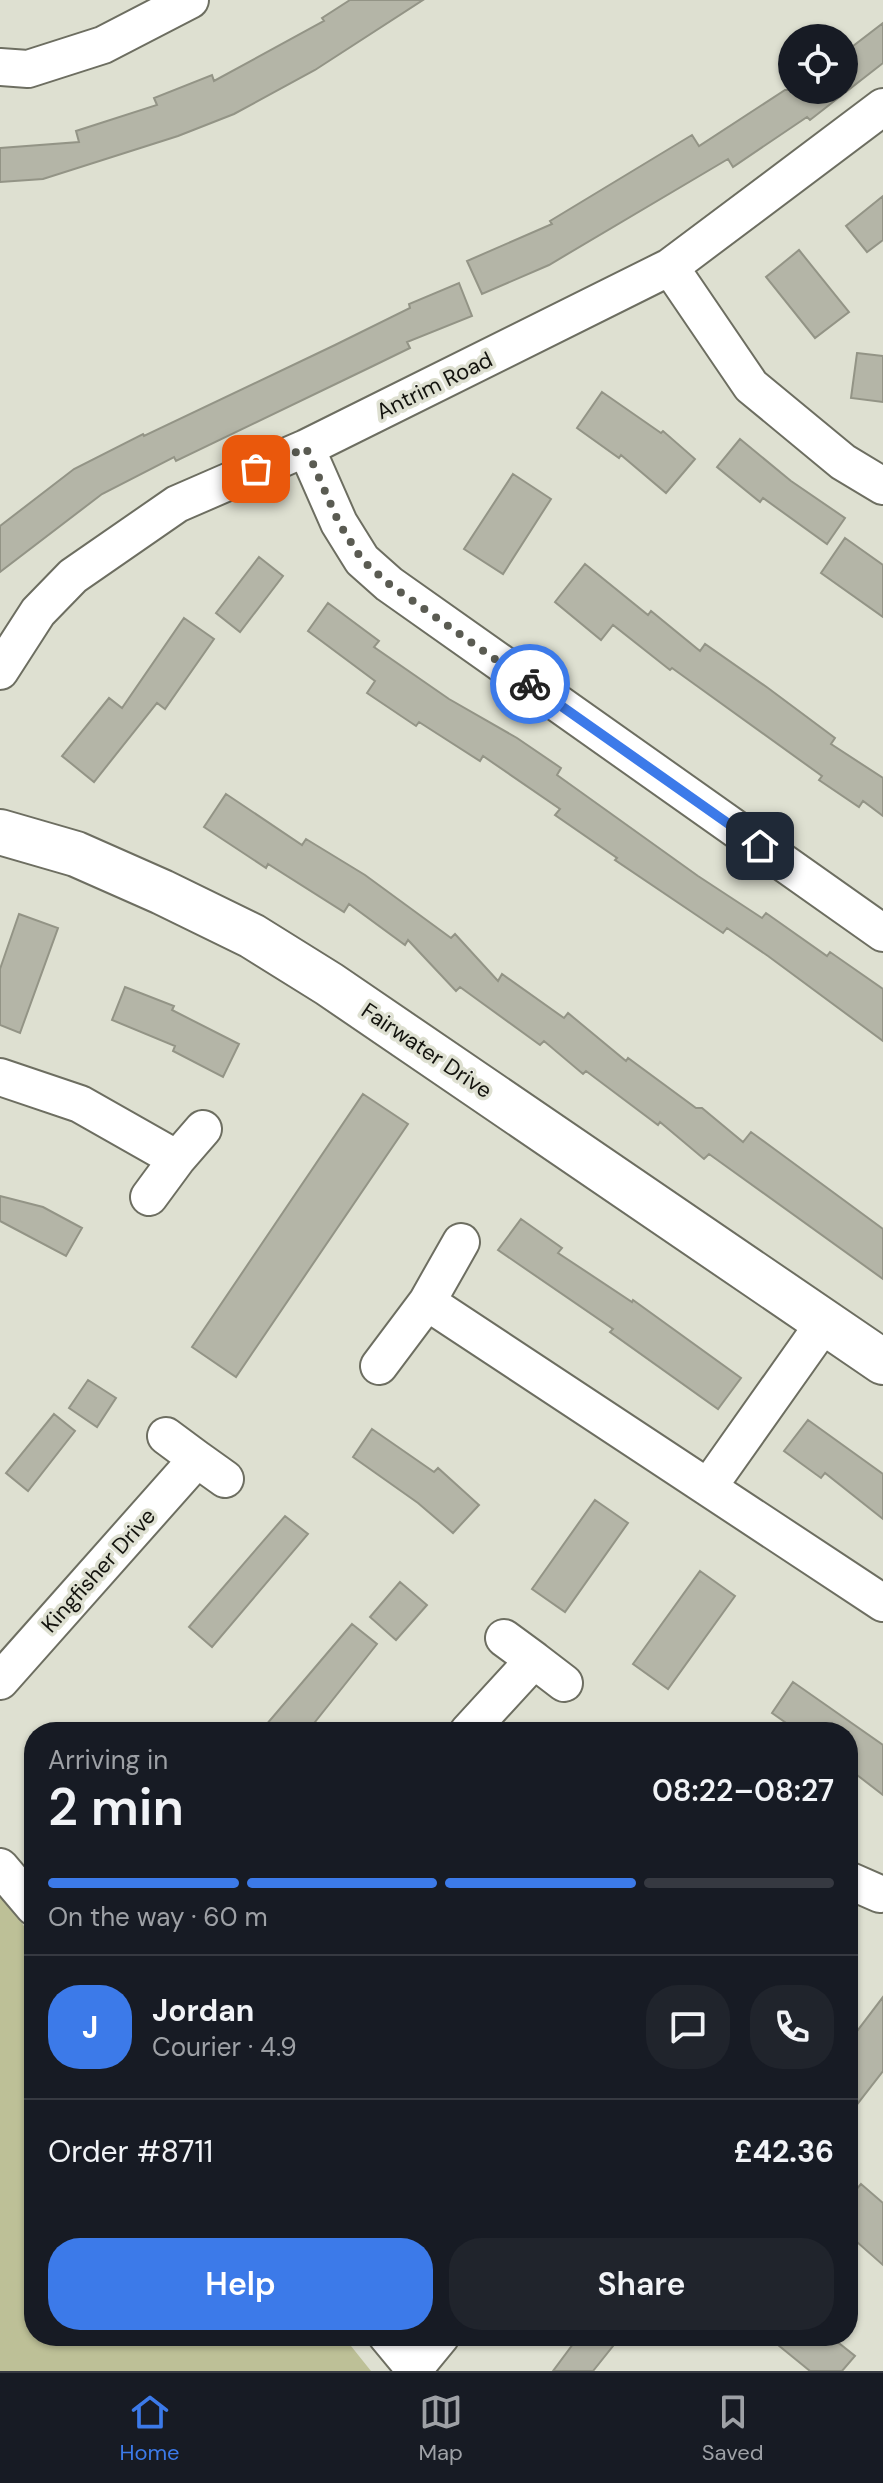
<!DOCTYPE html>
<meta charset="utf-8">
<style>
body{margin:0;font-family:"DM Sans",sans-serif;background:#20242c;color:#f1f3f6;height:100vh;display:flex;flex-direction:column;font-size:30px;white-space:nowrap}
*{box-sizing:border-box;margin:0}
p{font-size:26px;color:#9ea1a6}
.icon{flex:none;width:44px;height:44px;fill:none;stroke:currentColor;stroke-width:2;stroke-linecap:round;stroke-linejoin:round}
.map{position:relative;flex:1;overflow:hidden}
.panel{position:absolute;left:24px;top:1722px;width:834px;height:624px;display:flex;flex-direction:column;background:#171b24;border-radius:32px;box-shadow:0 2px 6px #0004}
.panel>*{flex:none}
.tools{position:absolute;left:778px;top:24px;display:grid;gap:16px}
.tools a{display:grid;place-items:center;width:80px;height:80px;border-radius:50%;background:#171b24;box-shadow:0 2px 6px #0004;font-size:40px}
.pin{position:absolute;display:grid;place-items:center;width:68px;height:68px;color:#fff;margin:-34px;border-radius:16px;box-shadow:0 4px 12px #0006}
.courier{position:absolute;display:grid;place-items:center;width:80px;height:80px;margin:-40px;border:6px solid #3c7ae9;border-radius:50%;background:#fff;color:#222;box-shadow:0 2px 10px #0007}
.overview em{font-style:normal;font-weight:600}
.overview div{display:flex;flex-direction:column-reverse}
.overview{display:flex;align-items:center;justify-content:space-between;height:136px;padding:0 24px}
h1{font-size:52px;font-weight:600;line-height:60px}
.bar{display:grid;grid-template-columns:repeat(4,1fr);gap:12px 8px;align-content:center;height:96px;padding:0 24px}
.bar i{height:10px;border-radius:6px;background:#363941}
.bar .selected{background:#3c7ae9}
.bar p{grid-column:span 4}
.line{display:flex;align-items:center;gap:20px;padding:0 24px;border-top:2px solid #363941}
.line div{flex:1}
.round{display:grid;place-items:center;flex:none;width:84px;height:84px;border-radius:32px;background:#20242c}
.cta{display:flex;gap:16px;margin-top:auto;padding:16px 24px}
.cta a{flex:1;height:92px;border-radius:32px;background:#3c7ae9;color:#fff;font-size:32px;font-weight:600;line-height:92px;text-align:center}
.cta a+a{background:#20242c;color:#f1f3f6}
.tabs{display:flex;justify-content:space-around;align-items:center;height:112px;border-top:2px solid #363941;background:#171b24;font-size:22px;color:#9ea1a6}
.tabs a{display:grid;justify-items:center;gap:4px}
.tabs .selected{color:#3c7ae9}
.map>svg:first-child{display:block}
.green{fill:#bdc097}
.building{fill:#b4b5a7;stroke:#939486;stroke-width:2}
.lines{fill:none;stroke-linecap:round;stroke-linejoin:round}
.minor-casing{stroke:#6d6e61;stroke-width:40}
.tertiary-casing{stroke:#6d6e61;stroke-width:48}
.minor{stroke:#fff;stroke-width:36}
.tertiary{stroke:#fff;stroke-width:44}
.done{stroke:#5a5b52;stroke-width:8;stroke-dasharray:0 14.4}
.route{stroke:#3c7ae9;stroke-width:10}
.labels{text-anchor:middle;stroke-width:7;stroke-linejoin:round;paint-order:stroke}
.street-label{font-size:22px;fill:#13130e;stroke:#dee0d1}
</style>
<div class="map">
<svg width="883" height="2371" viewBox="0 0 883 2371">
<rect width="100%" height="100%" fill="#dee0d1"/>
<!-- green -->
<path class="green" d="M0,1895L34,1939V2336H343L371,2371H0Z"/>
<!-- building -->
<path class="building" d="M350,0H423L315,70L234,114L178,136L43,179L0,182V148L79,142L76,131L157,105L154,98L212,75L214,81L324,21L322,18Z
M883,23V63L810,120L807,117L733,167L728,159L549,265L482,294L467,261L552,224L550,221L692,135L699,146L785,90H844V53Z
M883,196V240L867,252L846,226Z
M799,250L849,312L815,338L766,277Z
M459,283L472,316L407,342L410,348L373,366L176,461L174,457L102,494L0,572V526L74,469L143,434L144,436L335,345L410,308L409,304Z
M857,353L883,356V402L851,398Z
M602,392L661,433L663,431L695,459L666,493L621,455L619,458L577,428Z
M740,439L791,481L845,518L827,544L763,498L760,502L717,467Z
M513,474L551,499L503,574L464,549Z
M845,538L883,565V617L821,573Z
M259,557L283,576L240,632L216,613Z
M585,564L648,615L651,611L700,651L705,644L768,688L835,738L831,744L883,778V816L863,801L859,807L819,780L822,776L672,668L670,670L613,625L601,640L555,602Z
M328,603L379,641L374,647L449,699L517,738L561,768L557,775L698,876L762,918L766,913L827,956L830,952L883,989V1041L768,956L727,928L723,933L615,860L617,858L555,815L560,809L483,756L480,761L419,722L416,726L367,693L375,681L308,631Z
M184,618L214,639L165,709L157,703L94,782L62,756L109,698L122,708Z
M226,794L302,845L306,839L365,875L451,938L455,934L498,981L502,974L564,1018L568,1013L626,1061L628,1058L696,1108H702L743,1142L751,1132L777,1151L883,1229V1279L709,1154L704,1159L660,1122L658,1125L586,1071L583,1074L544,1041L540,1045L460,987L456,991L408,940L405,945L349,904L344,912L268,864L266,868L204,827Z
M19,914L58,928L20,1033L0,1025V969Z
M125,987L174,1006L172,1010L239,1044L223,1077L173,1051L175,1046L112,1020Z
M363,1094L408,1124L236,1377L192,1347Z
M0,1196L43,1207L82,1228L66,1256L0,1221Z
M521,1219L562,1248L558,1253L632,1302L633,1300L741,1378L718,1409L610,1332L613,1329L498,1250Z
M88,1380L116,1398L97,1427L69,1408Z
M54,1414L75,1431L28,1491L6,1473Z
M808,1420L883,1474V1519L825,1473L821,1478L784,1451Z
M372,1429L434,1472L438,1468L479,1505L453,1533L418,1503L353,1457Z
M595,1500L628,1523L565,1612L532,1589Z
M285,1516L308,1534L212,1647L189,1627Z
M700,1571L735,1596L668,1689L633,1664Z
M400,1582L427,1605L396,1640L370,1617Z
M352,1624L377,1644L307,1732H260Z
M793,1682L883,1745V1795L848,1768V1732H799L772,1713Z
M883,1997V2071L848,2116V2043Z
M861,2184L883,2203V2265L848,2234V2199Z
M579,2336H621L593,2371H553Z
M767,2336H830L855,2356L842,2371H810Z"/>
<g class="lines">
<!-- minor casing -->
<g class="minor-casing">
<path id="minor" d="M0,67L28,69L103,45L190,0
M670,267L751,386L843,462L883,486
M306,448L339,523L362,560L389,584L883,933
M0,671L38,612L73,576L177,504L306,448L670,267L883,107
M0,1077L80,1104L177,1159
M149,1197L177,1159L203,1129
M427,1302L883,1603
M379,1366L427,1302L461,1242
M197,1459L225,1479
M709,1486L825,1322
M504,1638L534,1660
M0,1681L197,1459L166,1436
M468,1732L534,1660L564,1683
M0,1867L34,1907
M848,1880L880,1894
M387,2336L416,2371
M414,2369L441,2336"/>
</g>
<!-- tertiary casing -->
<g class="tertiary-casing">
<path id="tertiary" d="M0,832L76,854L162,892L252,936L329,984L883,1362"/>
</g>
<!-- minor -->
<use href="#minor" class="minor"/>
<!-- tertiary -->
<use href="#tertiary" class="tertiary"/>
</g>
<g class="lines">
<!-- done -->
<path class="done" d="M256,469L306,448L339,523L362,560L389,584L530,684"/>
<!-- route -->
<path class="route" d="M530,684L760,846"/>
</g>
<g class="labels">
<!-- street labels -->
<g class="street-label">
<text transform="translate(434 385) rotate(-26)" y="8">Antrim Road</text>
<text transform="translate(427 1050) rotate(34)" y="8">Fairwater Drive</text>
<text transform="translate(98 1570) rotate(-48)" y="8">Kingfisher Drive</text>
</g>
</g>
</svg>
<div class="tools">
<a><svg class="icon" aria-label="locate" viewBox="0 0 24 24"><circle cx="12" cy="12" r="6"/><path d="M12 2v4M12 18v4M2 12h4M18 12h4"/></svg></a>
</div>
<div class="pin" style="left:256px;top:469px;background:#ea580c"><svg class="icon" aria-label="bag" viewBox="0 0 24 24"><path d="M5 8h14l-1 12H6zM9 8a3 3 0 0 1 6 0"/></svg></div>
<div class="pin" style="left:760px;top:846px;background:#1f2937"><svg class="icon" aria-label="home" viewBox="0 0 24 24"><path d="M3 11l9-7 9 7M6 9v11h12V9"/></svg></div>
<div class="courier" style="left:530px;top:684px"><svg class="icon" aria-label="bike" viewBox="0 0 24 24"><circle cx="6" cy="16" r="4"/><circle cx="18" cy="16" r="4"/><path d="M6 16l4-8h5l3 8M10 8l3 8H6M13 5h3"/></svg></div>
<section class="panel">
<div class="overview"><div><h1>2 min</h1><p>Arriving in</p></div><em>08:22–08:27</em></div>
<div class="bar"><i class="selected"></i><i class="selected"></i><i class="selected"></i><i></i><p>On the way · 60 m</p></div>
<div class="line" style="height:144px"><b class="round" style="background:#3c7ae9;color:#fff">J</b><div><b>Jordan</b><p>Courier · 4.9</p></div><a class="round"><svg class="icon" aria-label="chat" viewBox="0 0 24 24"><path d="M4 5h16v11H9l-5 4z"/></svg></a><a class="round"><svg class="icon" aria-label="phone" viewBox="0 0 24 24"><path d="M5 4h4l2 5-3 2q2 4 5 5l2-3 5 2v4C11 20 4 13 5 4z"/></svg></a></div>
<div class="line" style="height:104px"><div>Order #8711</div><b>£42.36</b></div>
<div class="cta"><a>Help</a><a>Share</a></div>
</section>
</div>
<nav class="tabs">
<a class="selected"><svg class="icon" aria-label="home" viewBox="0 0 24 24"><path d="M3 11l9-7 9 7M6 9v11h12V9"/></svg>Home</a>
<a><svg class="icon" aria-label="map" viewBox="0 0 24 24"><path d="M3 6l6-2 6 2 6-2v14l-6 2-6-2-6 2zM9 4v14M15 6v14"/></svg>Map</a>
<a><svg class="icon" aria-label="saved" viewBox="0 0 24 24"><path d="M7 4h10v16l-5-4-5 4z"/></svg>Saved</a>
</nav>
